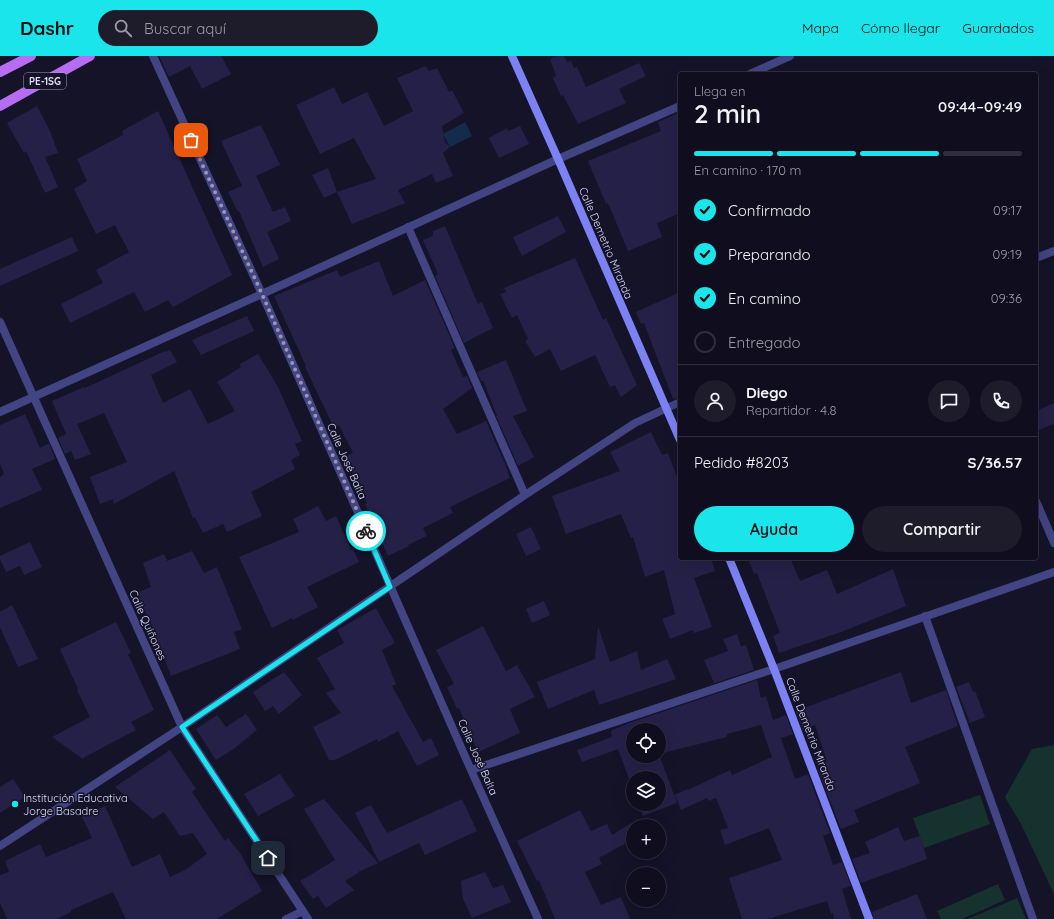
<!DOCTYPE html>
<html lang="es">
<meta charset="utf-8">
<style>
body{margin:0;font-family:Quicksand,sans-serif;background:#1e1c2b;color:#f1f3f6;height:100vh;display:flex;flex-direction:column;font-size:15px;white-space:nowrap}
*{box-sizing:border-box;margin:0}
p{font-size:13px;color:#9c9ca4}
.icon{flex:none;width:22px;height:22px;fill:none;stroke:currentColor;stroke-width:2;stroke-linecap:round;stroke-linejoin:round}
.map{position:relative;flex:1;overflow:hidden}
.sheet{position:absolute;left:678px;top:16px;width:360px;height:488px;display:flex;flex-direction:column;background:#100e1e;border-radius:4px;box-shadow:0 4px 16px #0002,0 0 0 1px #302e3c}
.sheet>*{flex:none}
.buttons{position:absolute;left:626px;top:667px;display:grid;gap:8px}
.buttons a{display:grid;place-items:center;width:40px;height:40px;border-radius:50%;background:#100e1e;box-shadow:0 4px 16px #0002,0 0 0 1px #302e3c;font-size:20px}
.pin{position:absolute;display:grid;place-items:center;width:34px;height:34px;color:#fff;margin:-17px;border-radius:8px;box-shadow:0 2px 6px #0006}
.courier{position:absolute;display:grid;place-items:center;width:40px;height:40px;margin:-20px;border:3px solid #1ae5eb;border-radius:50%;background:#fff;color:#222;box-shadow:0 1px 5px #0007}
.headline em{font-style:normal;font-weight:600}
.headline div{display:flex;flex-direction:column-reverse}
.headline{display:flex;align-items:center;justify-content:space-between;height:68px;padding:0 16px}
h1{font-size:26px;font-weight:600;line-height:30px}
.bar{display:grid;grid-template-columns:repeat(4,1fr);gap:6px 4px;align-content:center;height:48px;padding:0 16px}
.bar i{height:5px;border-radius:3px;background:#302e3c}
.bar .current{background:#1ae5eb}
.bar p{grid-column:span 4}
.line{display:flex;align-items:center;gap:10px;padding:0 16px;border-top:1px solid #302e3c}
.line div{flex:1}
.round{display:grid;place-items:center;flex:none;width:42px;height:42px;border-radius:21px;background:#1e1c2b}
ol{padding:0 16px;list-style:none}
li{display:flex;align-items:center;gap:12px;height:44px}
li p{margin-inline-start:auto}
li .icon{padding:4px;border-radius:50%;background:#1ae5eb;color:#111;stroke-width:4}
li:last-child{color:#9c9ca4}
li i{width:22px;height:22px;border:2px solid #302e3c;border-radius:50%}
.button{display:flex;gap:8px;margin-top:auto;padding:8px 16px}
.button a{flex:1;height:46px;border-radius:24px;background:#1ae5eb;color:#111;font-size:16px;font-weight:600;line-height:46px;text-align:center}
.button a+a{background:#1e1c2b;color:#f1f3f6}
header{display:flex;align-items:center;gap:24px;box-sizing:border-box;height:56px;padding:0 20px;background:#1ae5eb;color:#111}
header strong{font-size:19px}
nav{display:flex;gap:22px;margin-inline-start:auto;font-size:14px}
.search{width:280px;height:36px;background:#1e1c2b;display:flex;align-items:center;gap:10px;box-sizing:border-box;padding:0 14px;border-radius:22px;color:#9c9ca4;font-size:15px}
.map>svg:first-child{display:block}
.green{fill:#16322f}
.water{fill:#142c4b}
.building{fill:#252047;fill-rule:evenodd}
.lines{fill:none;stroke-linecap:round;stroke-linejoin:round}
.lane{stroke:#424483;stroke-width:8}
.street{stroke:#424483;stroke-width:8}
.secondary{stroke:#7c82f4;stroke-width:8}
.primary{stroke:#b76df2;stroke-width:10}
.done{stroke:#9896b2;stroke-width:4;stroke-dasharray:0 7.2}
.route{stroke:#1ae5eb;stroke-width:5}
.poi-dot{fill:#1ae5eb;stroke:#151328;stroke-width:1.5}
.labels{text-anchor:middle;stroke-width:3;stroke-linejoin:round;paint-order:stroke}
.shield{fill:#151328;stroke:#a2a0bc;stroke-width:1}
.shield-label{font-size:10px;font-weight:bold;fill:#deddfc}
.street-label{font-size:11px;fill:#deddfc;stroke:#151328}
.poi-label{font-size:11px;fill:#deddfc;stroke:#151328;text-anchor:start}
</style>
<header>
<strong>Dashr</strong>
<div class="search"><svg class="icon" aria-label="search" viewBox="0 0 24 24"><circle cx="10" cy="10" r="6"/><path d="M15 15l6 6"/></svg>Buscar aquí</div>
<nav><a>Mapa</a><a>Cómo llegar</a><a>Guardados</a></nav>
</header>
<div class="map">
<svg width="1054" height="863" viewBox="0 0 1054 863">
<rect width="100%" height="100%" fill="#151328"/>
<!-- green -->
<path class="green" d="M1054,689V838L1021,768L1005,741L1032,693Z
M980,739L990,768L924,792L913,762Z
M998,828L1005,844L962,863H941L937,855Z
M1017,842L1026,863H968Z"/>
<!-- water -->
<path class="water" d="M465,66L472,80L450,91L443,78Z"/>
<!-- building -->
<path class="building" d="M159,0H221L231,18L202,33L190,10L169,21Z
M558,0H564L567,6L571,5L574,12L577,11L586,31L639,7L646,20L619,33L626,47L578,68L563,39L561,40L553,22L556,20L550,3Z
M426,10L429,15L437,12L449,36L452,34L464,57L442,70L445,86L450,91L443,97L453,120L436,127L432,118L398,134L405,147L352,168L337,136L376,123L354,82L320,98L296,49L334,31L342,48L367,36L384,70L413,55L397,22Z
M37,50L50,75L58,97L45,101L58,131L45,137L26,95L24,97L7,67Z
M158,55L232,219L173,251L168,244L145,256L134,236L70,267L61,248L103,227L96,214L129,196L115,169L96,178L74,133L87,125L77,103L123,79L122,75Z
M680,56V157L657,167L662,181L628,195L608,147L606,148L588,105L661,75L658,66Z
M261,69L280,109L256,120L273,156L285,151L291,165L267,176L279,203L263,211L239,155L238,156L228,136L242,130L221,85Z
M520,70L529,88L499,102L489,82L507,72L508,75Z
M328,112L337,136L324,142L312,119Z
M558,160L566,176L522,200L513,181Z
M445,170L478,248L482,246L493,272L464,287L435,220L438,218L423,184L433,180V175Z
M72,181L78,195L0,230V213Z
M575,202L603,264L606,262L637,329L621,341L615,329L610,331L595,299L561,315L550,293L535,301L525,285L528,283L517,259L512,262L500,238L506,236L504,232Z
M379,205L393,240L425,224L455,292L451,294L463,321L467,320L472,332L443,353L457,378L486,365L508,415L507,416L510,422L450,451L453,457L423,472L427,480L408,489L409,490L388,500L365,448L367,447L345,401L353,397L339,369L334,372L305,311L306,310L274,240L337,214L340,221Z
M680,236V341L673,343L644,267L641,268L636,256Z
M247,260L254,275L201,299L192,284Z
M170,294L177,306L151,319L163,347L190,333L208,368L235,355L217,326L241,311L240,308L258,298L278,331L302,385L295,388L300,399L291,404L295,413L251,436L262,460L227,476L223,468L203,477L195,461L193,462L174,415L114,448L113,443L100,448L90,421L127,406L104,357L77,368L91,398L75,404L71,395L65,398L58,382L66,378L52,345L84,331L85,332L165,295V296Z
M506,304L527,355L513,360L534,401L518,410L496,360H497L483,324L482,326L477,316Z
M1054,347V368L1036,375V355Z
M25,358L40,392L49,387L55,403L32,413L42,434L0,452V421L4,418L0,408V369Z
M651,376L662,399L668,397L680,429V502H711L715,515L694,522L712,571L694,577L693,574L670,583L662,563L675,558L664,514L645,521L633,481L631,482L621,458L566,478L552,440L620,415L610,396Z
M318,450L326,465L336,460L351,494L353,493L359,506L307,531L318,551L293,564L292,562L272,572L239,501L299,476L293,463Z
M531,471L541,493L526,500L516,478Z
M30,486L42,511L24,519L20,510L6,516L0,503V500Z
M192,495L204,517L217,511L242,573L234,576L240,593L171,620L150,565L136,537L151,531L143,507L164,498L167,505Z
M748,502H792L791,504L800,525L827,514L837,538L893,513L906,550L841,576L779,597L773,580L780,577L757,517L754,518Z
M544,545L550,559L532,567L526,553Z
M12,549L38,603L18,611L0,571V556Z
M376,552L395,587L382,594L396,628L392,630L423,686L431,682L439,699L417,710L398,675L378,686L377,683L335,704H329L313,671L341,657L326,637L335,633L317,602L344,587L337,574Z
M116,566L131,597L128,598L154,654L131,666L136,674L83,702V703L52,681L90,661L77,634L78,633L60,593Z
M483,570L506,615L517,609L535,641L510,653L520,677L478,696L459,652L457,653L447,631L454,628L436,594Z
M598,570L610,606L637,595L641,614L667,603L676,623L599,649L594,634L548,653L537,626L595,603Z
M737,578L741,590L746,589L754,614L712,628L714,627L704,604L728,595L723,583Z
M284,616L302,639L279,658L273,650L265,655L253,636Z
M901,616L911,647L946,634L958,670L905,691L920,727L854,754L859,766L841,773L818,714L824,712L822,707L827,705L815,669L803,674L796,655Z
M757,624L761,642L766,640L773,664L786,659L793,678L781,682L795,723L808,718L830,777L823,780L833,809L842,806L851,830L842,833L851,863H834L833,857L831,858L827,845L768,863H742L729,822L782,804L769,772L725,789L720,774L728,772L716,742L709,745L707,742L681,754L675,739L677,747L643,760L638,748H659V722H633V734L618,693L582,706L577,694L612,681L611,675L629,667ZM761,669L772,701L732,719L730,714L688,734V733L674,739L659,698L727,681V678ZM633,674H659V700H633Z
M969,626L973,636L975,635L985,661L970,667L956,631Z
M246,658L257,674L235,692L216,704L196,673L217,659L226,671Z
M170,694L196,733L192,736L225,785L228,782L240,797L262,835L217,863H126L113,836L71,854V856L57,863H7L0,847V819L9,816L5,805L40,788L46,801L92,782L82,761L105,750L132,811L160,798L170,821L185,814L207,798L193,777L180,780L164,756L153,763L115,731Z
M280,718L295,740L258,760L244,738Z
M13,723L25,741L0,757V731Z
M324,743L378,807L358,816V817L345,825L354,834L326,852L318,840L313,843L300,825L335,804L304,753Z
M462,743L477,775L425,799L419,787L379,806L355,757L371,749L387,777Z
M580,754L591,775L607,768L612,779L633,766V783L599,802L602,808L585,816L601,849L621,841L630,863H555L539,824L537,825L517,785Z
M898,771L904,785L920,780L927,803L861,827L852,803L870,797L865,786Z
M485,816L493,832L503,829L511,846L472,862L463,843L461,825Z
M917,838L927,863H874L872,856Z"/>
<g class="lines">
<!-- lane -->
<path class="lane" d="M925,560L1033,863"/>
<!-- street -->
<path class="street" d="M153,0L262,238L471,714L538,863
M750,18L790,0
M408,171L525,439
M1036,202L1054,195
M0,266L182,671L308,863
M0,356L262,238L558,103L680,50
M1036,445L1054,487
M471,714L774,613L1054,516
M0,790L182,671L525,439L635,367L680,346
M286,863L303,855"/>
<!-- secondary -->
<path class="secondary" d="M512,0L558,103L680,384
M729,502L774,613L869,863"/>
<!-- primary -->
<path class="primary" d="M0,16L31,0
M0,50L90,0"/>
</g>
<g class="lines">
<!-- done -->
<path class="done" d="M191,84L262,238L366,475"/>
<!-- route -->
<path class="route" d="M268,802L182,671L390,531L366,475"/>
</g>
<!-- markers -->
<circle class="poi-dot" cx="15" cy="748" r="4"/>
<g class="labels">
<!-- shield labels -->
<rect class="shield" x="24" y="17" width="42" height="16" rx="3"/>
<g class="shield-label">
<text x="45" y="29">PE-1SG</text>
</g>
<!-- street labels -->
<g class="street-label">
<text transform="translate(606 187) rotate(67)" y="4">Calle Demetrio Miranda</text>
<text transform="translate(347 405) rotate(66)" y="4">Calle José Balta</text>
<text transform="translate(148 569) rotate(66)" y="4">Calle Quiñones</text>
<text transform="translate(811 678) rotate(69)" y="4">Calle Demetrio Miranda</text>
<text transform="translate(478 701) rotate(66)" y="4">Calle José Balta</text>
</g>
<!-- poi labels -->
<g class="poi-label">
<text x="23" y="746">Institución Educativa<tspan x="23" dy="13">Jorge Basadre</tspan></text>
</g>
</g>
</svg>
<div class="buttons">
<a><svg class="icon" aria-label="locate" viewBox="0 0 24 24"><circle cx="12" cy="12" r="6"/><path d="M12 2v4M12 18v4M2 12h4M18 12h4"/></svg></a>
<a><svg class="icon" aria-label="layers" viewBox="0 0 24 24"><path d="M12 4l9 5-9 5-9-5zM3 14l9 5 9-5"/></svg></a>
<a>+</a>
<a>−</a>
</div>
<div class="pin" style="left:191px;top:84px;background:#ea580c"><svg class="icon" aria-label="bag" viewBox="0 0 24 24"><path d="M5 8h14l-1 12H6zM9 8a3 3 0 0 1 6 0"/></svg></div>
<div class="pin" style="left:268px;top:802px;background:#1f2937"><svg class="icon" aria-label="home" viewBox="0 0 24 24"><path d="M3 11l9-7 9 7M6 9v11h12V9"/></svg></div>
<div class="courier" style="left:366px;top:475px"><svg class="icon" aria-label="bike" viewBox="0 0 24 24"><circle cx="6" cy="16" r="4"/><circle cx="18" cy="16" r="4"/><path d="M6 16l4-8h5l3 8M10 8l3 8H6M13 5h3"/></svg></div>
<section class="sheet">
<div class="headline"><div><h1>2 min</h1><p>Llega en</p></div><em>09:44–09:49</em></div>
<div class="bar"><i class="current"></i><i class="current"></i><i class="current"></i><i></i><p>En camino · 170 m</p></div>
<ol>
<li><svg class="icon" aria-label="check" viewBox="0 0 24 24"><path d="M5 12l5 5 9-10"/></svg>Confirmado<p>09:17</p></li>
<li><svg class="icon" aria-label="check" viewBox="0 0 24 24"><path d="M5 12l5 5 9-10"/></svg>Preparando<p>09:19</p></li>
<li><svg class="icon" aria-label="check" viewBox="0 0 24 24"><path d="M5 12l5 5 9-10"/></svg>En camino<p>09:36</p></li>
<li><i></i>Entregado</li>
</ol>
<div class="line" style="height:72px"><a class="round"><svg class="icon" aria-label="person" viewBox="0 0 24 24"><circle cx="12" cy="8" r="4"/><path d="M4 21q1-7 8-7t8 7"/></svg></a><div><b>Diego</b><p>Repartidor · 4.8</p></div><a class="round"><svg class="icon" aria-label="chat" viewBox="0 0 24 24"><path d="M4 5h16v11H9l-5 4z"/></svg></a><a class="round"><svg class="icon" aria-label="phone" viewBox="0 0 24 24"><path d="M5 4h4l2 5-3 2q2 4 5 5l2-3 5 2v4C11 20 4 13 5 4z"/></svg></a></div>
<div class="line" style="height:52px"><div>Pedido #8203</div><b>S/36.57</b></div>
<div class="button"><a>Ayuda</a><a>Compartir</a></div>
</section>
</div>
